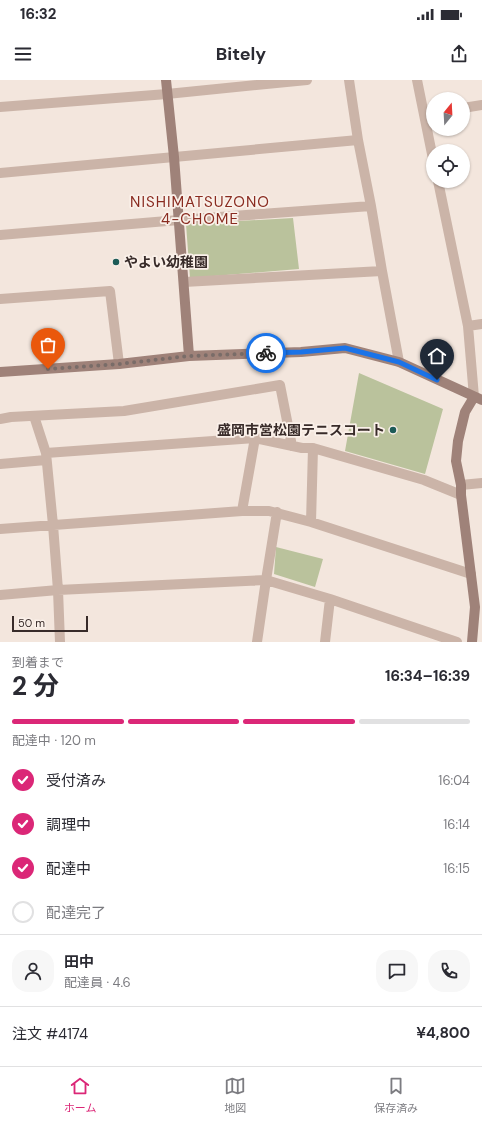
<!DOCTYPE html>
<html lang="ja">
<meta charset="utf-8">
<style>
body{margin:0;font-family:"DM Sans","Noto Sans JP",sans-serif;background:#f7f7f7;color:#2b2b33;height:100vh;display:flex;flex-direction:column;font-size:15px;white-space:nowrap}
*{box-sizing:border-box;margin:0}
p{font-size:13px;color:#7c7c81}
.icon{flex:none;width:22px;height:22px;fill:none;stroke:currentColor;stroke-width:2;stroke-linecap:round;stroke-linejoin:round}
.map{position:relative;height:562px;overflow:hidden}
.details{display:flex;flex-direction:column;background:#fff;flex:1}
.details>*{flex:none}
.needle{width:26px;rotate:18deg}
.fabs{position:absolute;left:426px;top:12px;display:grid;gap:8px}
.fabs a{display:grid;place-items:center;width:44px;height:44px;border-radius:50%;background:#fff;box-shadow:0 1px 3px #0004;font-size:20px}
.scale{position:absolute;left:12px;bottom:10px;width:76px;box-sizing:border-box;padding-left:4px;border:2px solid #382b29;border-top:0;font-size:11px;line-height:14px;white-space:nowrap;color:#382b29;-webkit-text-stroke:3px #faf0e9;paint-order:stroke}
.pin{position:absolute;display:grid;place-items:center;width:34px;height:34px;color:#fff;margin:-41px -17px;border-radius:50% 50% 50% 0;rotate:-45deg;box-shadow:0 0 4px #0007}
.pin .icon{rotate:45deg}
.courier{position:absolute;display:grid;place-items:center;width:40px;height:40px;margin:-20px;border:3px solid #1a73e8;border-radius:50%;background:#fff;color:#222;box-shadow:0 1px 5px #0007}
.summary em{font-style:normal;font-weight:700}
.summary div{display:flex;flex-direction:column-reverse}
.summary{display:flex;align-items:center;justify-content:space-between;height:68px;padding:0 12px}
h1{font-size:26px;font-weight:700;line-height:30px}
.bar{display:grid;grid-template-columns:repeat(4,1fr);gap:6px 4px;align-content:center;height:48px;padding:0 12px}
.bar i{height:5px;border-radius:3px;background:#e1e1e2}
.bar .current{background:#db2777}
.bar p{grid-column:span 4}
.line{display:flex;align-items:center;gap:10px;padding:0 12px;border-top:1px solid #e1e1e2}
.line div{flex:1}
.round{display:grid;place-items:center;flex:none;width:42px;height:42px;border-radius:16px;background:#f7f7f7}
ol{padding:0 12px;list-style:none}
li{display:flex;align-items:center;gap:12px;height:44px}
li p{margin-inline-start:auto}
li .icon{padding:4px;border-radius:50%;background:#db2777;color:#fff;stroke-width:4}
li:last-child{color:#7c7c81}
li i{width:22px;height:22px;border:2px solid #e1e1e2;border-radius:50%}
.status{display:flex;justify-content:space-between;align-items:center;height:28px;padding:0 20px;background:#fff;direction:ltr}
.status svg{height:11px;fill:currentColor}
header{display:flex;justify-content:space-between;align-items:center;height:52px;padding:0 12px;background:#fff;font-size:18px;font-weight:700}
.dock{display:flex;justify-content:space-around;align-items:center;height:56px;border-top:1px solid #e1e1e2;background:#fff;font-size:11px;color:#7c7c81}
.dock a{display:grid;justify-items:center;gap:2px}
.dock .current{color:#db2777}
.map>svg:first-child{display:block}
.green{fill:#bac29c}
.lines{fill:none;stroke-linecap:round;stroke-linejoin:round}
.street{stroke:#cbb4a8;stroke-width:10}
.secondary{stroke:#9f8279;stroke-width:10}
.done{stroke:#796c68;stroke-width:4;stroke-dasharray:0 7.2}
.route{stroke:#1a73e8;stroke-width:5}
.poi-dot{fill:#1d5b57;stroke:#faf0e9;stroke-width:1.5}
.labels{text-anchor:middle;stroke-width:3.5;stroke-linejoin:round;paint-order:stroke}
.poi-label{font-size:14px;font-weight:bold;fill:#382b29;stroke:#faf0e9;text-anchor:start}
.neighbourhood-label{font-size:15px;letter-spacing:1px;fill:#892b20;stroke:#faf0e9}
</style>
<div class="status"><b>16:32</b><svg viewBox="0 0 49 12"><path d="M0 12V9h3v3zM5 12V6h3v6zM10 12V3h3v9zM15 12V0h3v12zM26 1h20v11H26zM47 4h2v5h-2z"/></svg></div>
<header><svg class="icon" aria-label="menu" viewBox="0 0 24 24"><path d="M4 6h16M4 12h16M4 18h16"/></svg>Bitely<svg class="icon" aria-label="share" viewBox="0 0 24 24"><path d="M12 15V3M7 8l5-5 5 5M5 13v7h14v-7"/></svg></header>
<div class="map">
<svg width="482" height="562" viewBox="0 0 482 562">
<rect width="100%" height="100%" fill="#f3e6dd"/>
<!-- green -->
<path class="green" d="M293,138L299,189L190,198L186,144Z
M359,293L443,329L425,394L345,371Z
M276,467L323,479L315,507L274,494Z"/>
<g class="lines">
<!-- street -->
<path class="street" d="M349,0L358,60
M417,0L433,79
M0,27L167,14L307,0
M463,28L482,25
M0,93L358,60L371,126L179,140L0,155
M438,101L468,246L474,317
M371,126L382,191
M184,202L382,191L399,282
M0,219L110,211L119,284
M468,246L482,244
M34,336L46,373
M0,339L11,337L124,331L280,305L292,366
M255,358L302,368H313
M0,384L46,380
M461,405L482,403
M461,415L424,400L313,368L311,442L471,494
M242,431H269L311,442
M277,432L266,500L330,519
M0,449L242,431L255,358L46,373L53,445L58,510L60,562
M0,515L58,510L266,500L257,562
M325,562L330,519L457,562"/>
<!-- secondary -->
<path class="secondary" d="M166,0L174,77L189,276
M0,292L119,284L189,276L301,272L345,268L399,282L482,320
M472,562L475,527L461,415V405L456,381L458,361L465,332L474,317"/>
</g>
<g class="lines">
<!-- done -->
<path class="done" d="M48,289L119,284L189,276L266,273"/>
<!-- route -->
<path class="route" d="M266,273L301,272L345,268L399,282L437,300"/>
</g>
<!-- markers -->
<g class="poi-dot">
<circle cx="116" cy="182" r="4"/>
<circle cx="393" cy="350" r="4"/>
</g>
<g class="labels">
<!-- poi labels -->
<g class="poi-label">
<text x="124" y="187">やよい幼稚園</text>
<text x="385" y="355" text-anchor="end">盛岡市営松園テニスコート</text>
</g>
<!-- neighbourhood labels -->
<g class="neighbourhood-label">
<text x="200" y="127">NISHIMATSUZONO<tspan x="200" dy="17">4-CHOME</tspan></text>
</g>
</g>
</svg>
<div class="fabs">
<a><svg class="needle" viewBox="-14 -14 28 28"><path d="M0-13l5 13h-10z" fill="#e53935"/><path d="M0 13l5-13h-10z" fill="#7c7c81"/></svg></a>
<a><svg class="icon" aria-label="locate" viewBox="0 0 24 24"><circle cx="12" cy="12" r="6"/><path d="M12 2v4M12 18v4M2 12h4M18 12h4"/></svg></a>
</div>
<div class="scale">50 m</div>
<div class="pin" style="left:48px;top:289px;background:#ea580c"><svg class="icon" aria-label="bag" viewBox="0 0 24 24"><path d="M5 8h14l-1 12H6zM9 8a3 3 0 0 1 6 0"/></svg></div>
<div class="pin" style="left:437px;top:300px;background:#1f2937"><svg class="icon" aria-label="home" viewBox="0 0 24 24"><path d="M3 11l9-7 9 7M6 9v11h12V9"/></svg></div>
<div class="courier" style="left:266px;top:273px"><svg class="icon" aria-label="bike" viewBox="0 0 24 24"><circle cx="6" cy="16" r="4"/><circle cx="18" cy="16" r="4"/><path d="M6 16l4-8h5l3 8M10 8l3 8H6M13 5h3"/></svg></div>
</div>
<section class="details">
<div class="summary"><div><h1>2 分</h1><p>到着まで</p></div><em>16:34–16:39</em></div>
<div class="bar"><i class="current"></i><i class="current"></i><i class="current"></i><i></i><p>配達中 · 120 m</p></div>
<ol>
<li><svg class="icon" aria-label="check" viewBox="0 0 24 24"><path d="M5 12l5 5 9-10"/></svg>受付済み<p>16:04</p></li>
<li><svg class="icon" aria-label="check" viewBox="0 0 24 24"><path d="M5 12l5 5 9-10"/></svg>調理中<p>16:14</p></li>
<li><svg class="icon" aria-label="check" viewBox="0 0 24 24"><path d="M5 12l5 5 9-10"/></svg>配達中<p>16:15</p></li>
<li><i></i>配達完了</li>
</ol>
<div class="line" style="height:72px"><a class="round"><svg class="icon" aria-label="person" viewBox="0 0 24 24"><circle cx="12" cy="8" r="4"/><path d="M4 21q1-7 8-7t8 7"/></svg></a><div><b>田中</b><p>配達員 · 4.6</p></div><a class="round"><svg class="icon" aria-label="chat" viewBox="0 0 24 24"><path d="M4 5h16v11H9l-5 4z"/></svg></a><a class="round"><svg class="icon" aria-label="phone" viewBox="0 0 24 24"><path d="M5 4h4l2 5-3 2q2 4 5 5l2-3 5 2v4C11 20 4 13 5 4z"/></svg></a></div>
<div class="line" style="height:52px"><div>注文 #4174</div><b>¥4,800</b></div>
</section>
<nav class="dock">
<a class="current"><svg class="icon" aria-label="home" viewBox="0 0 24 24"><path d="M3 11l9-7 9 7M6 9v11h12V9"/></svg>ホーム</a>
<a><svg class="icon" aria-label="map" viewBox="0 0 24 24"><path d="M3 6l6-2 6 2 6-2v14l-6 2-6-2-6 2zM9 4v14M15 6v14"/></svg>地図</a>
<a><svg class="icon" aria-label="saved" viewBox="0 0 24 24"><path d="M7 4h10v16l-5-4-5 4z"/></svg>保存済み</a>
</nav>
